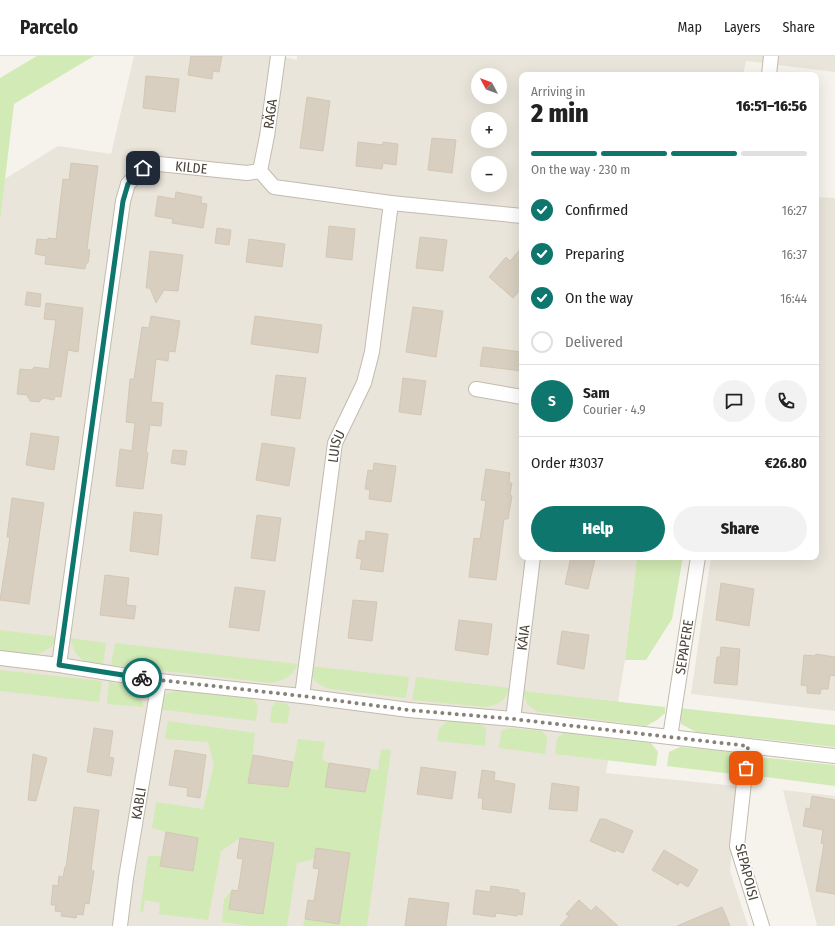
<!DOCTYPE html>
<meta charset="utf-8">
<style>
body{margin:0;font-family:"Fira Sans Condensed",sans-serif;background:#f2f2f2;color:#222;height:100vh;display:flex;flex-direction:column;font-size:15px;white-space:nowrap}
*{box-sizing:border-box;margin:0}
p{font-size:13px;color:#767676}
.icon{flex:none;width:22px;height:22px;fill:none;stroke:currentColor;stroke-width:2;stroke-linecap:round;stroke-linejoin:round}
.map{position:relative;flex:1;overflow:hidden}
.side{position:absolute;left:519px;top:16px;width:300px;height:488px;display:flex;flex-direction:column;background:#fff;border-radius:8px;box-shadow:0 4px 16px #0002}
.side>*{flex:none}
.needle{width:26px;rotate:311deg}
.tools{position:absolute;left:471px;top:12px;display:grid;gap:8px}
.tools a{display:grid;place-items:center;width:36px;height:36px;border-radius:50%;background:#fff;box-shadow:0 4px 16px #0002;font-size:20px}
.pin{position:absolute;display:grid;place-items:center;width:34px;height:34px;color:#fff;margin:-17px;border-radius:8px;box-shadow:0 2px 6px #0006}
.courier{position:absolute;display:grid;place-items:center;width:40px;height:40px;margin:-20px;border:3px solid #0f766e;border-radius:50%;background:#fff;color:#222;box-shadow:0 1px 5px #0007}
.overview em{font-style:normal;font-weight:800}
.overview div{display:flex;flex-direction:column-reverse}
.overview{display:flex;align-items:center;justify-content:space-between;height:68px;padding:0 12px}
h1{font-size:26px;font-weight:800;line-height:30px}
.bar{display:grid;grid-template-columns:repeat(4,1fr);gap:6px 4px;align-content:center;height:48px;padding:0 12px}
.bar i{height:5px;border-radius:3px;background:#e0e0e0}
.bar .on{background:#0f766e}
.bar p{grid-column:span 4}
.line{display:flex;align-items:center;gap:10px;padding:0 12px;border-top:1px solid #e0e0e0}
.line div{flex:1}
.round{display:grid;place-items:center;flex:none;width:42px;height:42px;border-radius:21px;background:#f2f2f2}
ol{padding:0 12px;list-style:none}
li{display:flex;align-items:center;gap:12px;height:44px}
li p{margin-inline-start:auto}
li .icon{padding:4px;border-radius:50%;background:#0f766e;color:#fff;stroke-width:4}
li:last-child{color:#767676}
li i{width:22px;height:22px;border:2px solid #e0e0e0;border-radius:50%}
.action{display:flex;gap:8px;margin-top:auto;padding:8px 12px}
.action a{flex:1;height:46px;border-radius:24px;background:#0f766e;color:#fff;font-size:16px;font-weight:800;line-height:46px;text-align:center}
.action a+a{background:#f2f2f2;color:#222}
header{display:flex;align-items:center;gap:24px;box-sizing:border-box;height:56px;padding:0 20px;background:#fff;border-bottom:1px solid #e0e0e0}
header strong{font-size:19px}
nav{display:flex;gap:22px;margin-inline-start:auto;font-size:14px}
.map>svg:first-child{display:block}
.residential{fill:#eae5da;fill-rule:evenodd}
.green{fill:#d2eab5}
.building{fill:#d8cfc1;stroke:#d3c7b4}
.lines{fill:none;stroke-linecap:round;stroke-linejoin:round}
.minor-casing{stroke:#c2bbae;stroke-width:16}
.minor{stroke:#fff;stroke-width:14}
.done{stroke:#878178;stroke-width:4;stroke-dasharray:0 7.2}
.route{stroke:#0f766e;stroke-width:5}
.labels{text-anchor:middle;stroke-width:3.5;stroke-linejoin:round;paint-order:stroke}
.street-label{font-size:14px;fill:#4b4439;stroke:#fff}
</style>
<header>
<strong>Parcelo</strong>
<nav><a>Map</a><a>Layers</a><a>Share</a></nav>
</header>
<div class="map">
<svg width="835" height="870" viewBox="0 0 835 870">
<rect width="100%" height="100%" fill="#f6f3ec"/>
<!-- residential -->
<path class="residential" d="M134,0H280L297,4V0H835V16L746,5L743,19H522V501H637L625,604L606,717L737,730L730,815L748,870H0V126L58,90L111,98ZM478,19H500V41H478ZM478,63H500V85H478ZM478,107H500V129H478Z
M816,141L835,142V655L691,638L711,501H816Z
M783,734L835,740V870H817Z"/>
<!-- green -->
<path class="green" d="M37,0H94L14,48L0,165V22Z
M637,501H683L672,563L646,604H625Z
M0,574L58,581L51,591L37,599L0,595Z
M70,582L106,587L103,608C82,606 76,604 70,582Z
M115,587L298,608C291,621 286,623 272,627L111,609Z
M309,610L409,621L406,642L330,633C316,628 312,624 309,610Z
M0,614L102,625L99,646L0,635Z
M416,621L510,632C505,645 500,648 486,651L412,644Z
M109,626C130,629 136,631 144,651L107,648Z
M181,634L253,642L258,649L256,665L157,653C164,637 165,637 181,634Z
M523,635L665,651V657L657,664L646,670L538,656L527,648Z
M276,646L285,647L290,651L287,668L270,666L272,651Z
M679,652L835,669V691L696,676L681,668Z
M448,664L483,669L486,674L485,690L437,685L439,673Z
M168,665L255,677L249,727L288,731L298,683L325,686L322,703L329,707L325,731L365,736L370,713L378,714L381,693L391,694L367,870H303L305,863L339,868L350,797L316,792L314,803L297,807L287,870H250L222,866L224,843L232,834L230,853L263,858L274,787L240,782L221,795L208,864L159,858L160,847L145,844L143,856L140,855L148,800H162L160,810L193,815L198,782L166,776L152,772L156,746L203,753L214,709L208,686L165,683Z
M509,672L542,675L547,681L545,698L499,692L501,675Z
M564,677L651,687L658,696L656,710L555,698L557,682Z
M680,691L732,696C742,703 742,707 741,719L667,710L669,696Z
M759,701L835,709V730L750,719L753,709Z"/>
<!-- building -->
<path class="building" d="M191,0H222L219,16L213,15L212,23L188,19Z
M146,20L179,23L175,56L143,52Z
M307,41L330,45L323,95L300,92Z
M432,82L456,84L452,117L428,114Z
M358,86L383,89V86L398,88L396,109L383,107L382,113L356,110Z
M71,107L98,110L87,193L90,194L88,207H86L85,213L45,208L46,200L35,198L37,183L48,184V182L56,183L63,123L69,124Z
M176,136L202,141L201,147L207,148L203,172L172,167L173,163L155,160L158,140L175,143Z
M329,170L355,173L352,204L326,201Z
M217,172L231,174L229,189L215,187Z
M420,181L447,184L443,215L416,212Z
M249,183L285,188L282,211L246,206Z
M522,191V232L513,242L489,221L506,201L510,205Z
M150,195L183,199L178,235L164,234L156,247L150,232H146Z
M27,236L41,238L40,251L25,249Z
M46,247L83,252L78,296L68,294L61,341L55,340L54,344L43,342L39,346L30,345L27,339L17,338L20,313L31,314L34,311L49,313L56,264L44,263Z
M413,251L443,255L436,301L406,296Z
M151,260L180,265L175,296L169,295L168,305L156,303L151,346L163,347L161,370L150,369L146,396L148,397L143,433L116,430L120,393L132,395L135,367L126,366L130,323H134L142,271L149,272Z
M255,260L322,269L318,297L251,288Z
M483,291L522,296V315L480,310Z
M276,319L306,322L300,363L271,359Z
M403,322L426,325L421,359L399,356Z
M31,377L59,381L54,414L26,409Z
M262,387L295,392L289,430L256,424Z
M173,394L187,395L185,409L171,407Z
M374,407L396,410L391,446L369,443L370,434L365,433L368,414L373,415Z
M486,413L510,417L509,427H512L510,439L512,440L508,463H504L496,524L469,521L474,482L480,483L486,445L481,444Z
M12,442L44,447L29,548L0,544L10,481H7Z
M134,456L162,459L158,499L130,495Z
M257,459L281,462L275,505L251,502Z
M366,475L388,478L383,516L360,513L362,503L356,502L359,484L365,485Z
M571,501H586L595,503L588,533L565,528Z
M105,519L129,522L126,549L136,550L134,563L100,559Z
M721,527L754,533L749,570L716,564Z
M235,531L265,535L259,575L229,571Z
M353,544L377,546L372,585L348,582Z
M459,564L492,568L488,599L455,594Z
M562,575L589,579L584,613L557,608Z
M721,591L740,593L737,629L714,627L717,601H720Z
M816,598L835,601V620L830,619L828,633H821L820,638L807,637V630L801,629L804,599L815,600Z
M94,672L113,675L109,701L114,702L111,720L87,716Z
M175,694L206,699L200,742L187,740L188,732L169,729Z
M33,698L47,702L36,745L28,744Z
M253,699L293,706L288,731L248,727Z
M329,707L370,713L365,736L325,731Z
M421,711L456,716L452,743L417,738Z
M482,714L495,716L494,724L515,728L511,757L482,753L483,742H478Z
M552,727L579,731L577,755L549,753Z
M812,740L835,744V838L816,835L824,788L821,787L823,774L803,770L806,752L810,753Z
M74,751L99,754L91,814L94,815L89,848L85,847L83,859L77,858L76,862L61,860L62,856L55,855L56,849H51L53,829L58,830L59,820L63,821L65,811H66Z
M600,763H605L633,775L623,797L616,794L615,796L590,785Z
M166,776L198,782L193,815L160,810Z
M240,782L274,787L263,858L229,853L232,834L238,835L243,803L237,802Z
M316,792L350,797L339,868L305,863L308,844L314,845L319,813L313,812Z
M664,794L698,814L688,831L680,826L678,829L652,814Z
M491,830L519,834V837H525L522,859L517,858V860L496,857L495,861L473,858L476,834L490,836Z
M409,842L449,847L446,870H405Z
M579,844L591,855L596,850L618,870H560L569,860L566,858Z
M722,851L730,870H677Z"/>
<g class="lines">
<!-- minor casing -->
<g class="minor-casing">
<g id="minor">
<path d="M769,19L771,0"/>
<path id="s1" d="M260,115L267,80L278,0"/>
<path d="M476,333L522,341"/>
<path d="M0,602L59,609L159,625L302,640L409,654L513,663L835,700"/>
<path id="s2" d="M59,609L123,145L128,128L143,112L159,108L247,117L260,115L274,131L391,147L522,160"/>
<path id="s3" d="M302,640L335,387L364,327L372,296L391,147"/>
<path id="s4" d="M513,663L533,501"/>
<path id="s5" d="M670,681L698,501"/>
<path d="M748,690L737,790L762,870"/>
<path id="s6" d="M120,870L126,822L159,625"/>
</g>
</g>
<!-- minor -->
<use href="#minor" class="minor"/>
</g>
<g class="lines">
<!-- done -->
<path class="done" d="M142,622L302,640L409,654L513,663L748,690L746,712"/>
<!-- route -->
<path class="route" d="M142,622L59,609L123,145L128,128L143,112"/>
</g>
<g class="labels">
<!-- street labels -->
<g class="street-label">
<text dy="5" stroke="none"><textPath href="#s1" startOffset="58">RÄGA</textPath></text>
<text dy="5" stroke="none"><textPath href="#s2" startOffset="557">KILDE</textPath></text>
<text dy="5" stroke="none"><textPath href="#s3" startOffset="252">LUISU</textPath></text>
<text dy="5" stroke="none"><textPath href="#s4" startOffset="82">KÄIA</textPath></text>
<text dy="5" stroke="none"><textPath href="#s5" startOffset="91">SEPAPERE</textPath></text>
<text dy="5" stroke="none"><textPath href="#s6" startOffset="124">KABLI</textPath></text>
<text transform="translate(747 816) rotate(76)" y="5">SEPAPOISI</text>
</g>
</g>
</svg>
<div class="tools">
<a><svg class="needle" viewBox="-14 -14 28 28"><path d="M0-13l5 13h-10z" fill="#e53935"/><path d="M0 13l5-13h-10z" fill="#767676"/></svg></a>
<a>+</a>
<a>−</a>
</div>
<div class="pin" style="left:746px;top:712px;background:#ea580c"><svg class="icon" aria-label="bag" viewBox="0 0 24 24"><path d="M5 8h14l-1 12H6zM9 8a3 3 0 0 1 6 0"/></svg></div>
<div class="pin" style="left:143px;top:112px;background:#1f2937"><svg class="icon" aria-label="home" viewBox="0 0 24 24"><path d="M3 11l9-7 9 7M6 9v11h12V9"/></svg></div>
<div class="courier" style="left:142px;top:622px"><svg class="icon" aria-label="bike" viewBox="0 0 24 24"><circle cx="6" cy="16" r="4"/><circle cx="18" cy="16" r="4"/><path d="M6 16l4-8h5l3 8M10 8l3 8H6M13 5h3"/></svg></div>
<section class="side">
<div class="overview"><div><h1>2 min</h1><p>Arriving in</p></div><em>16:51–16:56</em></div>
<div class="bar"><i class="on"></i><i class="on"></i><i class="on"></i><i></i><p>On the way · 230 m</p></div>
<ol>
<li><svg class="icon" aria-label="check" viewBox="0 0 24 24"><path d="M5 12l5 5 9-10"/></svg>Confirmed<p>16:27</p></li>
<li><svg class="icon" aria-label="check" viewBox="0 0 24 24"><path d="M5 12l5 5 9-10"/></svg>Preparing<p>16:37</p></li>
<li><svg class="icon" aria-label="check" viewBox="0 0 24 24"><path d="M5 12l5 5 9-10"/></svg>On the way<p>16:44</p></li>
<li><i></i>Delivered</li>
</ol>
<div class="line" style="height:72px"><b class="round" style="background:#0f766e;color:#fff">S</b><div><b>Sam</b><p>Courier · 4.9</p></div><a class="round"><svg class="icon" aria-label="chat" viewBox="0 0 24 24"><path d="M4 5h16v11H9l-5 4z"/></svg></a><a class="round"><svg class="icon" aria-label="phone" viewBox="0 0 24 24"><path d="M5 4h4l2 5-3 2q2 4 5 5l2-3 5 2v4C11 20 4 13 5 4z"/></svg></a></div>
<div class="line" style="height:52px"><div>Order #3037</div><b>€26.80</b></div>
<div class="action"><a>Help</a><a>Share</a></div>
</section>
</div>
